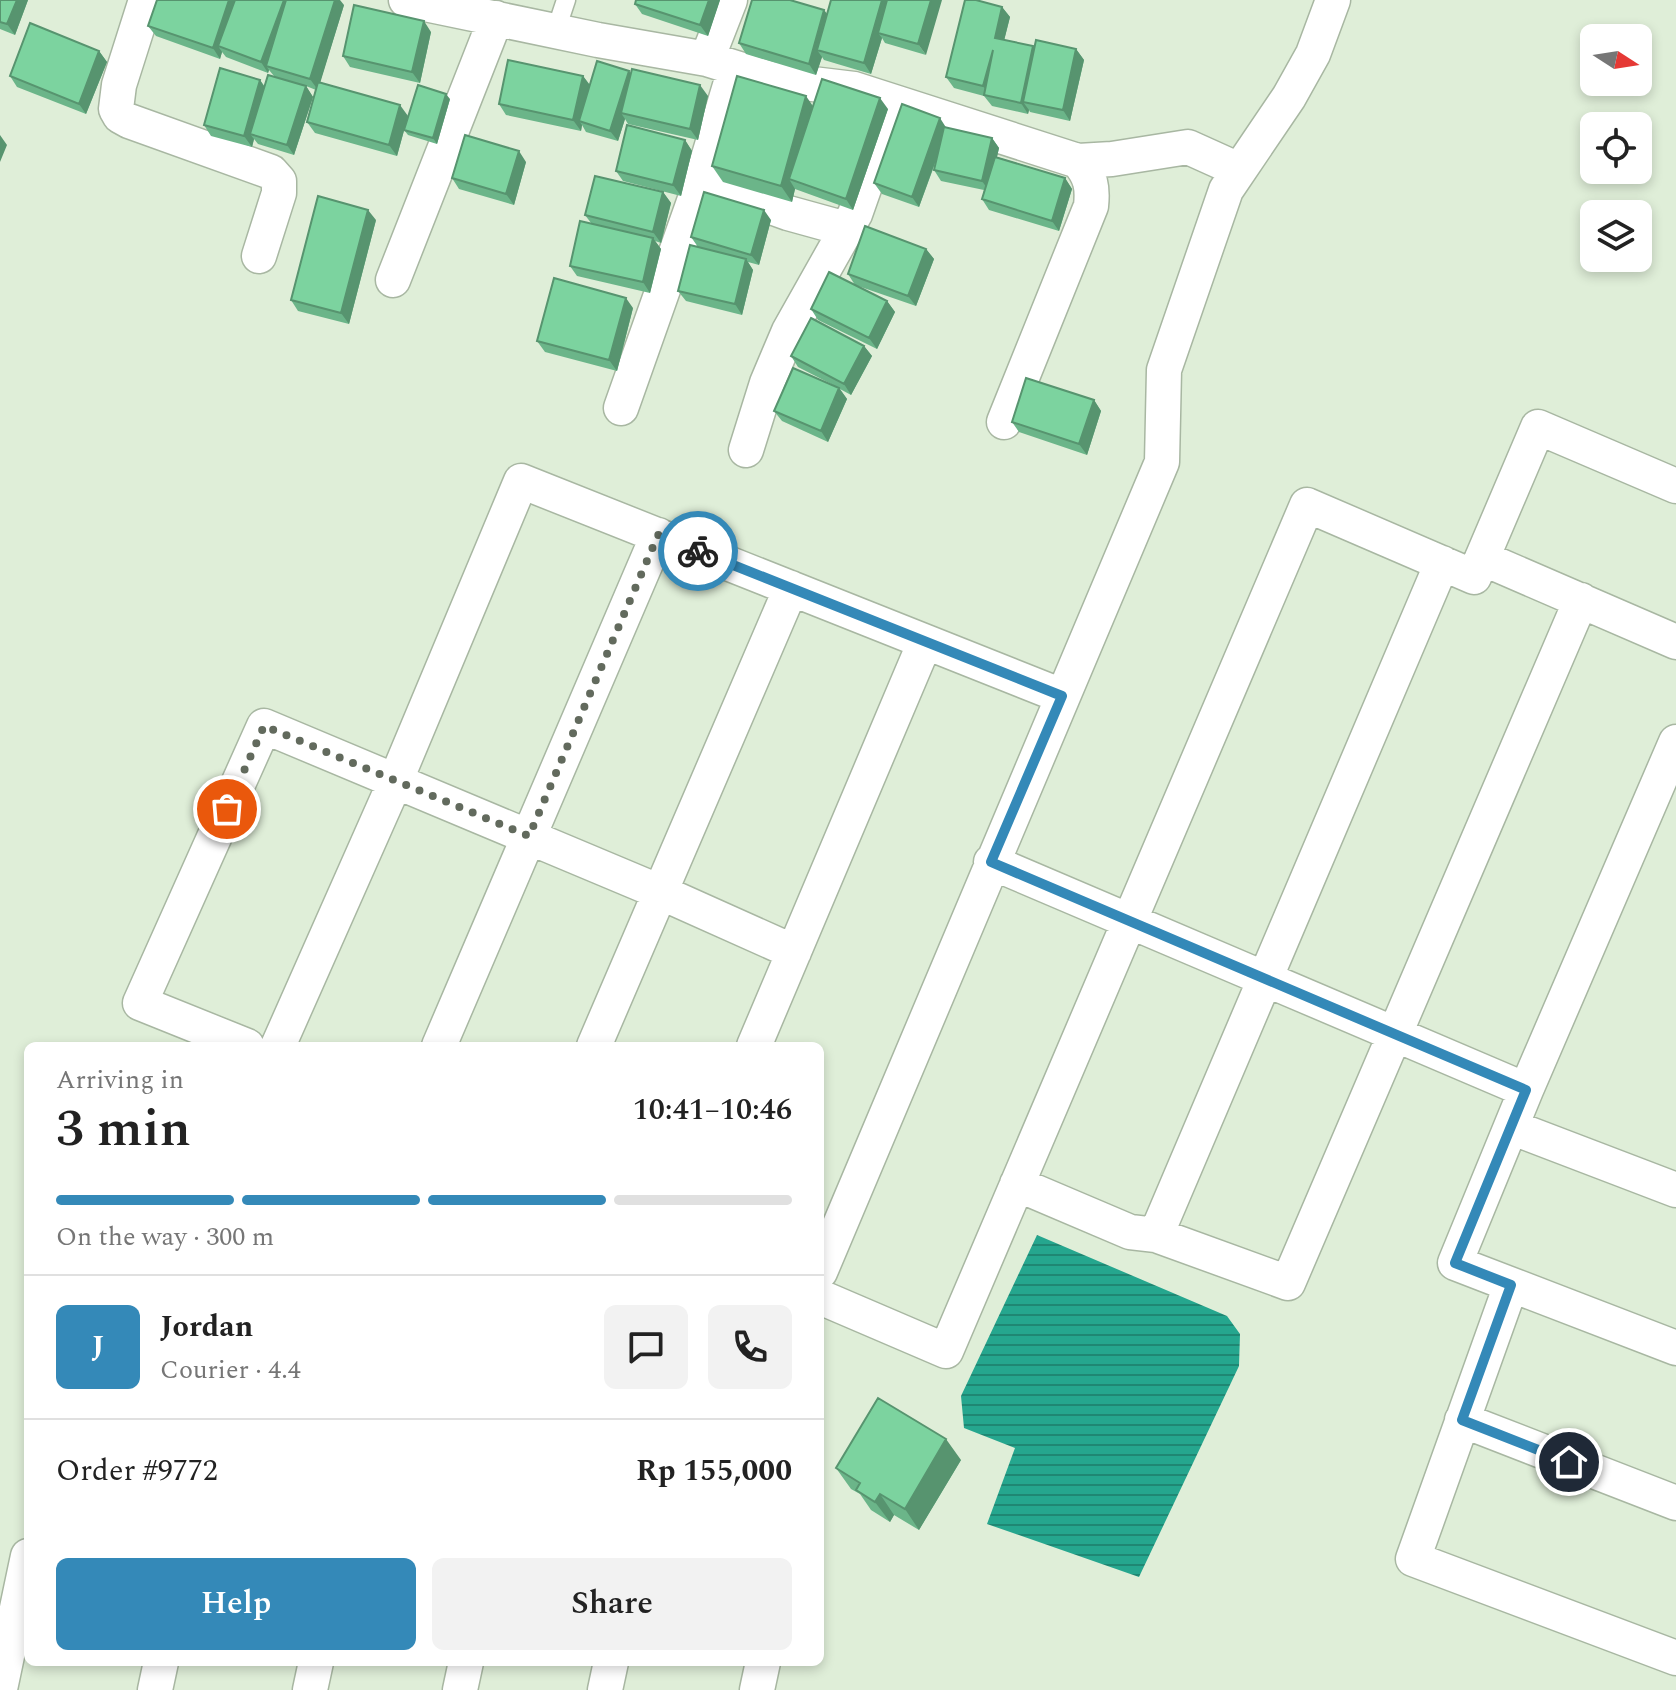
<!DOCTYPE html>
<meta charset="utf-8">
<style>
body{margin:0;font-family:Spectral,serif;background:#f2f2f2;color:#222;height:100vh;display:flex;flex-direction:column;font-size:30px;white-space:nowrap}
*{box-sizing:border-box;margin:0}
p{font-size:26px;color:#767676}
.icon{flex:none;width:44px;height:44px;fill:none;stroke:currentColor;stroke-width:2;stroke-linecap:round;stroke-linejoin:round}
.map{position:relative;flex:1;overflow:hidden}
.sheet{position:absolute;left:24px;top:1042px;width:800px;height:624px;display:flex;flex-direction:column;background:#fff;border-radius:12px;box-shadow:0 4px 12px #0003}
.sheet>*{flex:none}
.needle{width:52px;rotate:102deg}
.buttons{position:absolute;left:1580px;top:24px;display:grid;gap:16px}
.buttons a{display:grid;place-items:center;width:72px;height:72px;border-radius:12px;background:#fff;box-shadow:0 4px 12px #0003;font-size:40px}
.pin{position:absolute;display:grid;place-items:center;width:68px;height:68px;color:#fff;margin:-34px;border:4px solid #fff;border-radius:50%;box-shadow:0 2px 8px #0007}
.courier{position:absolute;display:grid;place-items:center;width:80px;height:80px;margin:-40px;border:6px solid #3489b8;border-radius:50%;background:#fff;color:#222;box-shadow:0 2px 10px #0007}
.summary em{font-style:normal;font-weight:600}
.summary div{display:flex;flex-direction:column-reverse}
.summary{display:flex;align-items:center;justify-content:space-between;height:136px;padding:0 32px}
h1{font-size:52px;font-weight:600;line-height:60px}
.bar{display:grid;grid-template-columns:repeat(4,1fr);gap:12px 8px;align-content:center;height:96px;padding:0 32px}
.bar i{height:10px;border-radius:6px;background:#e0e0e0}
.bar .current{background:#3489b8}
.bar p{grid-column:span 4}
.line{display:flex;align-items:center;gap:20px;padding:0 32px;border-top:2px solid #e0e0e0}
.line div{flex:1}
.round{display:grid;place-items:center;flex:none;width:84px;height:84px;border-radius:12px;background:#f2f2f2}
.button{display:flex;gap:16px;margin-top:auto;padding:16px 32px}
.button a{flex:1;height:92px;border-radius:12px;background:#3489b8;color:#fff;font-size:32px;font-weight:600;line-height:92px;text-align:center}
.button a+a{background:#f2f2f2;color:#222}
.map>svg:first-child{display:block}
.water{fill:url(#water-rules)}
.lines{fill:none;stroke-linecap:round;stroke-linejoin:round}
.lane-casing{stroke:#a8b7a2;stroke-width:21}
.street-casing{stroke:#a8b7a2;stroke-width:37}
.lane{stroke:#fff;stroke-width:18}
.street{stroke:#fff;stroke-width:34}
.wall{fill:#6bb589}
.shaded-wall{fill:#57946f}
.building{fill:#7cd39f;stroke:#57946f;stroke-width:2}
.done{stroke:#626a5d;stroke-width:8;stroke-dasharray:0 14.4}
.route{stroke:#3489b8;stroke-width:10}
</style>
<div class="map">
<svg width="1676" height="1690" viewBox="0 0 1676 1690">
<defs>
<pattern id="water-rules" width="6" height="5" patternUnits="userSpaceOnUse" patternTransform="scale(2)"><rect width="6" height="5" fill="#25a68e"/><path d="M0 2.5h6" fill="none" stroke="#1f8773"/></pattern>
</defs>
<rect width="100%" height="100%" fill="#dfeed8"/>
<!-- water -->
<path class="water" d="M1037,1235L1227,1316L1240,1334L1239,1366L1139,1577L987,1524L1015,1448L964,1428L961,1396Z"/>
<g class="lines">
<!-- lane casing -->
<g class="lane-casing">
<path id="lane" d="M556,30L566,0"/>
</g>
<!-- street casing -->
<g class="street-casing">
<path id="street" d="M146,0L119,85L116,109L120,116L129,121L271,172L279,181V193L259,256
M406,0L598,40L707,59L771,79L854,89L1078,161C1091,176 1093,188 1091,206L1004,422
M707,59L730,0
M1078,161L1112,159L1188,147L1239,170
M701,182L788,213L846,229
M393,280L496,18
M621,408L701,182L735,69
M746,450L767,383L789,331L855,214L894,103
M1482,558L1676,642
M1676,742L1526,1090L1455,1263L1676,1348
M991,862L1526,1090
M247,1046L140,1003L264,726L660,892L794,952
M278,1046L395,782L521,481L1062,696
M439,1046L658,535
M594,1046L791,588
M754,1046L925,642
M1511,1127L1676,1190
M1017,1184L1130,1232L1156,1235L1288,1283L1581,600
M1156,1235L1442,563
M820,1272L1162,462L1164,370L1226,190L1289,97L1313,54L1333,0
M1511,1285L1413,1559L1676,1658
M820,1297L946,1351L1307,505L1474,577L1538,427L1676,486
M1462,1420L1676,1503
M0,1689L28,1556
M155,1690L161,1662
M310,1690L316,1662
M460,1690L466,1662
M605,1690L611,1662
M757,1690L763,1662"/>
</g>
<!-- lane -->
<use href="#lane" class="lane"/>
<!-- street -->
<use href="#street" class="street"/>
</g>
<!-- wall -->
<path class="wall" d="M0,0H28L15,35L0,29Z
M636,0H720L708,36L642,14L635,4Z
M887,0L926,55L885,43L882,38L871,74L824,60L822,57L816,75L746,54L739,43L824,10L827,14Z
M344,5L320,82L408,116L397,156L315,133L307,122L316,90L306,86L313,97L294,155L258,144L254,139L252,147L211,136L204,125L260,80L265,87L274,76L269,70L268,73L226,57L222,52L220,59L156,36L148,26Z
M1002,7L1010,17L1004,40L1034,48L1076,49L1084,60L1070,121L1030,112L1029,110L1028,114L992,106L984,96L954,88L946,77Z
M431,32L420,83L350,67L343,56Z
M99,51L107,62L86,114L17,87L10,76Z
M629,71L630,74L708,96L698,140L628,124L625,119L618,141L586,132L582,125L581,131L506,115L499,104L583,76L590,85Z
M450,99L437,144L408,135L404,130Z
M813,106L888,109L853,210L795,189L792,202L723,182L712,166Z
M947,128L992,138L999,148L997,157L1065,178L1072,189L1059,231L989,210L982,199L984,190L941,181L934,170L936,161L919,207L882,194L874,183Z
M685,140L692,151L681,196L623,181L616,171Z
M526,162L514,205L459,189L452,178Z
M663,192L671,203L661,243L655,241L661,249L650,293L577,276L570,266L591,223L585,215Z
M376,220L349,324L298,311L291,300Z
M771,220L759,265L748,262L753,270L742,315L686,301L678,291L698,247L691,237Z
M926,249L934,259L916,306L855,285L848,274Z
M887,301L895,312L877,349L818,320L811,309Z
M633,308L617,371L545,352L537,341Z
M864,346L872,356L851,395L840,389L847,399L828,442L782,421L774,411L835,386L798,367L791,356Z
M1094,400L1101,411L1087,455L1019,432L1012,422Z
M961,1460L919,1530L894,1515L890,1522L871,1510L860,1494L851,1489L836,1468Z"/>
<!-- shaded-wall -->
<path class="shaded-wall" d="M17,0H28L15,35L7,24Z
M229,0H240L218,46L222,52L220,59L213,48Z
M284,0H295L266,66L269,70L268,73L261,62Z
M335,0H340L344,5L318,90L310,79Z
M709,0H720L708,36L700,25Z
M882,0H887L878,33L882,38L871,74L864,63Z
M931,0H942L926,55L918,44Z
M1002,7L1010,17L1002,49L995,38Z
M824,10L832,21L817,50L822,57L816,75L809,64Z
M424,21L431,32L420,83L412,72Z
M1033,46L1040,57L1023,102L1029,110L1028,114L1021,103Z
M1076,49L1084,60L1070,121L1063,110Z
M993,50L991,97L983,86Z
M99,51L107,62L86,114L79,104Z
M629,71L636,82L621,113L625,119L618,141L610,131Z
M583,76L591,87L579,121L582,125L581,131L573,120Z
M260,80L267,91L250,134L254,139L252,147L244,136Z
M700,85L708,96L698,140L690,129Z
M306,86L313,97L294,155L287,145Z
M446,94L450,99L437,144L433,138Z
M806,96L817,112L789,179L795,189L792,202L781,186Z
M880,98L888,109L853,210L846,199Z
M400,105L408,116L397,156L389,145Z
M940,118L947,129L919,207L912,197Z
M0,135L7,145L0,162Z
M992,138L999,148L989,191L982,181Z
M685,140L692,151L681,196L673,185Z
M519,151L526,162L514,205L506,194Z
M1065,178L1072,189L1059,231L1052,221Z
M663,192L671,203L661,243L653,232Z
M368,210L376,220L349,324L341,313Z
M764,210L771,220L759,265L751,255Z
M653,238L661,249L650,293L643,282Z
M926,249L934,259L916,306L908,296Z
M746,259L753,270L742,315L735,304Z
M626,298L633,308L617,371L609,360Z
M887,301L895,312L877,349L869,338Z
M864,346L872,356L851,395L844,384Z
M839,388L847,399L828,442L821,431Z
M1094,400L1101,411L1087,455L1079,444Z
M946,1439L961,1460L919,1530L905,1509Z
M880,1494L894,1515L890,1522L875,1502Z"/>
<!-- building -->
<path class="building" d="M0,0H17L7,24L0,22Z
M157,0H229L213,48L148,26Z
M235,0H284L261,62L218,46Z
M286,0H335L310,79L266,66Z
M636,0H709L700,25L635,4Z
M752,0H790L824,10L809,64L739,43Z
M831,0H882L864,63L817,50Z
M887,0H931L918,44L878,33Z
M965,0H976L1002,7L995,38L1033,46L1021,103L984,95L993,50L983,86L946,77Z
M354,5L424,21L412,72L343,56Z
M30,23L99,51L79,104L10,76Z
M1036,40L1076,49L1063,110L1023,102Z
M508,60L583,76L573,120L499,104Z
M597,61L629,71L610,131L579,121Z
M220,68L260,80L244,136L204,125Z
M632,69L700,85L690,129L621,113Z
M268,75L306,86L287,145L250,134Z
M737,76L806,96L781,186L712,166Z
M822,79L880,98L846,199L789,179Z
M318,82L400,105L389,145L307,122Z
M418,85L446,94L433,138L404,130Z
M902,104L940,118L912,197L874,183Z
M627,125L685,140L673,185L616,171Z
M944,127L992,138L982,181L934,170Z
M465,135L519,151L506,194L452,178Z
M995,157L1065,178L1052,221L982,199Z
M595,176L663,192L653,232L585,215Z
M704,192L764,210L751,255L691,237Z
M318,196L368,210L341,313L291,300Z
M580,221L653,238L643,282L570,266Z
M865,226L926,249L908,296L848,274Z
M690,245L746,259L735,304L678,291Z
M829,272L887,301L869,338L811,309Z
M554,278L626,298L609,360L537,341Z
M811,318L864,346L844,384L791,356Z
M793,368L839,388L821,431L774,411Z
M1026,378L1094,400L1079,444L1012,422Z
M878,1398L946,1439L905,1509L880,1494L875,1502L856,1490L860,1483L836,1468Z"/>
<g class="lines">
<!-- done -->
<path class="done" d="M227,809L264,726L529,836L658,535L698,551"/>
<!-- route -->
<path class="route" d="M698,551L1062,696L991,862L1526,1090L1455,1263L1511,1285L1462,1420L1569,1462"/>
</g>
</svg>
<div class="buttons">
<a><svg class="needle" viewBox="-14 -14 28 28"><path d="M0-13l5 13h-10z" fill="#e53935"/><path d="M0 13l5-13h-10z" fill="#767676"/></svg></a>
<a><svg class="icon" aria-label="locate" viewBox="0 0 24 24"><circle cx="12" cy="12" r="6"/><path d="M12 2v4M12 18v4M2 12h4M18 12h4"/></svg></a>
<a><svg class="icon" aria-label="layers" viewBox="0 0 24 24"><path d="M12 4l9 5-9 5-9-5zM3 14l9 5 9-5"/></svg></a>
</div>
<div class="pin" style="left:227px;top:809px;background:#ea580c"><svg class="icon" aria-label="bag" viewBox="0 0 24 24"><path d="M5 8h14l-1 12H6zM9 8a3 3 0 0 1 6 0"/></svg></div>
<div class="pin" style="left:1569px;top:1462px;background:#1f2937"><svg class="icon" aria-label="home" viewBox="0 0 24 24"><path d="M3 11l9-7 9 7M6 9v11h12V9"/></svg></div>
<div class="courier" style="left:698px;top:551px"><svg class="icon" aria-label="bike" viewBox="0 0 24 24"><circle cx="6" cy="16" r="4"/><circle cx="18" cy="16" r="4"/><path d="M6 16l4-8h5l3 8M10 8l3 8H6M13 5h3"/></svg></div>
<section class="sheet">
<div class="summary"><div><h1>3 min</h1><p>Arriving in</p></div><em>10:41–10:46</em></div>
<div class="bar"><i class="current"></i><i class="current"></i><i class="current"></i><i></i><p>On the way · 300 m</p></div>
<div class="line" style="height:144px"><b class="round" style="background:#3489b8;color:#fff">J</b><div><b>Jordan</b><p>Courier · 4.4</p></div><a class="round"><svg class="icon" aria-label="chat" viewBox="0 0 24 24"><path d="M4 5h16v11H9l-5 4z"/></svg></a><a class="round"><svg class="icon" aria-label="phone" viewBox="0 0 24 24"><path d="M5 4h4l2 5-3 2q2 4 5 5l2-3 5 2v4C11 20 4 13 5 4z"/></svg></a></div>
<div class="line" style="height:104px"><div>Order #9772</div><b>Rp 155,000</b></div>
<div class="button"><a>Help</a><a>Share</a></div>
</section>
</div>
